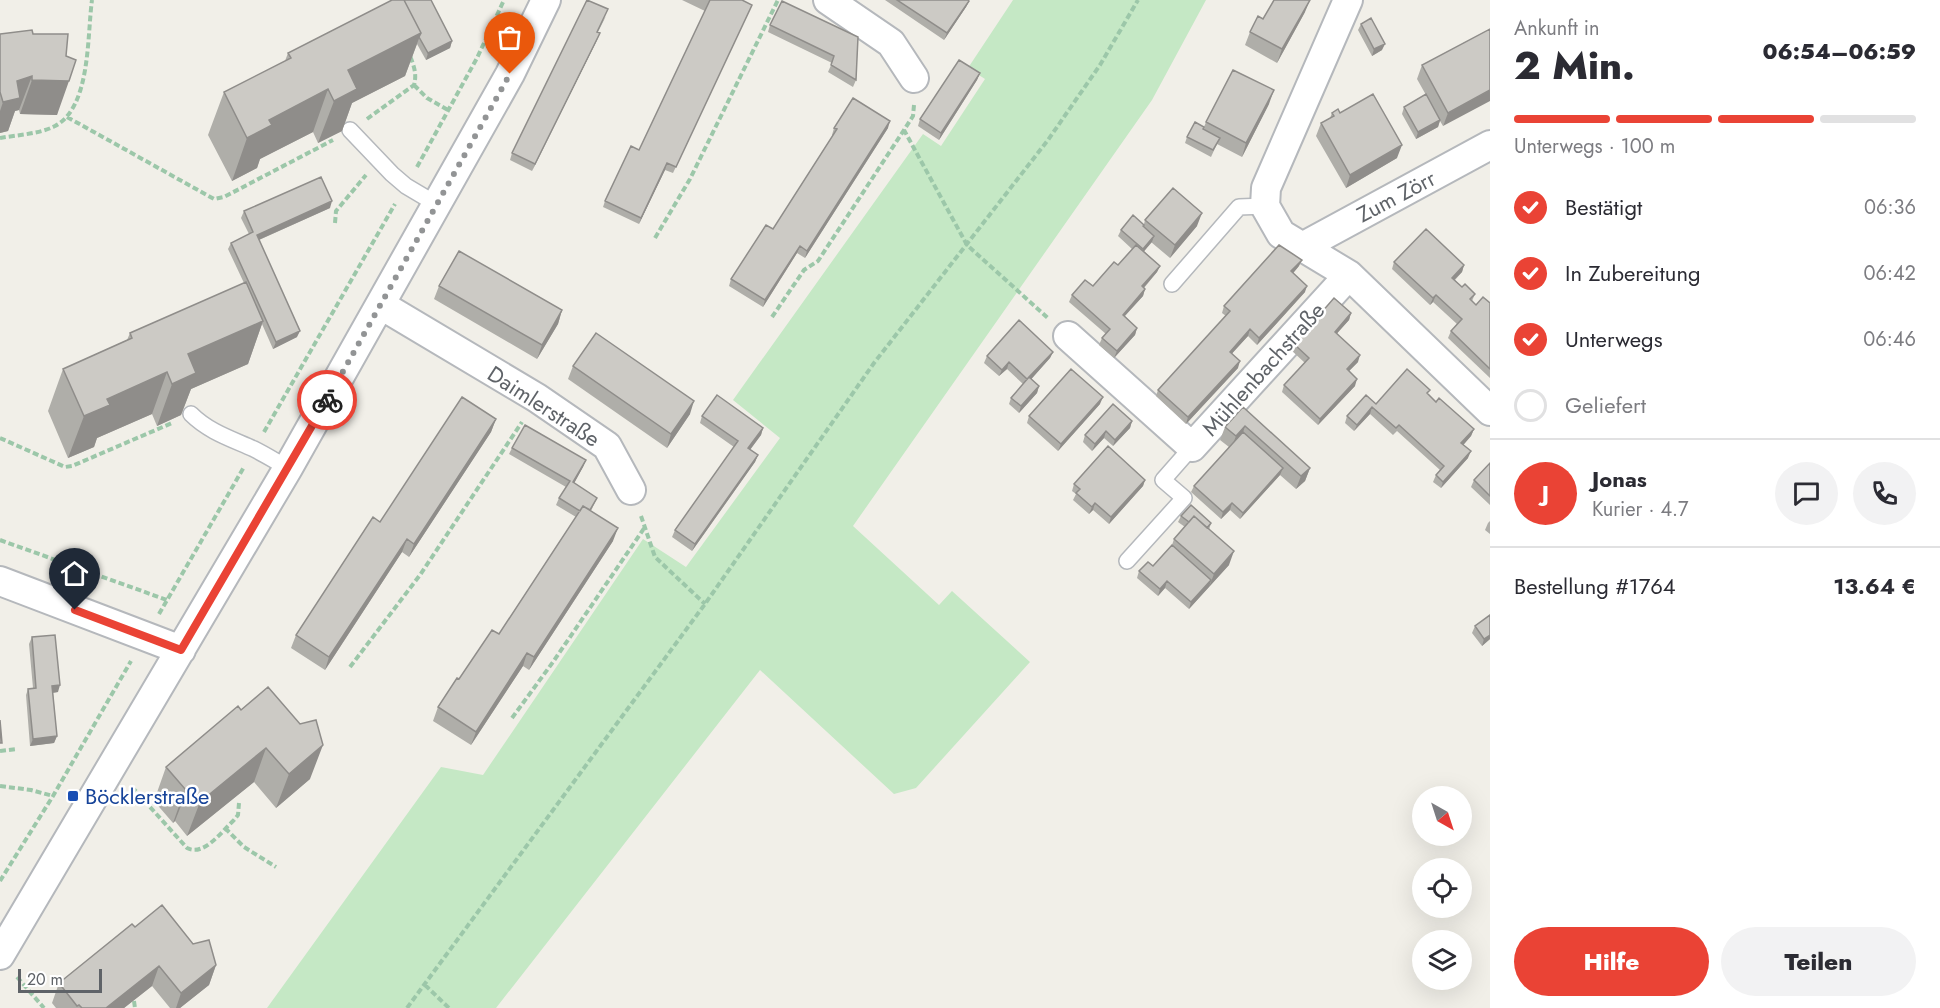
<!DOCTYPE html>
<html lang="de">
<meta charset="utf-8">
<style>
body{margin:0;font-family:Jost,sans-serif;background:#f2f2f3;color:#2b2b33;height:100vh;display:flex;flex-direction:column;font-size:22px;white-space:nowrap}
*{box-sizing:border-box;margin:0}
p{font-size:20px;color:#7c7c81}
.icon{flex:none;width:33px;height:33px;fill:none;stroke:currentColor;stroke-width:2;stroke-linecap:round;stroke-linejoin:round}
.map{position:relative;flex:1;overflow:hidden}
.panel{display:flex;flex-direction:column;background:#fff;width:450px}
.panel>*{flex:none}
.needle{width:39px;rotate:141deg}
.controls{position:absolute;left:1412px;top:786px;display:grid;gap:12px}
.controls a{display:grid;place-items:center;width:60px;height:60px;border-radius:50%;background:#fff;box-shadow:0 6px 24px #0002;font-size:30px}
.scale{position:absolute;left:18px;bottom:15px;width:84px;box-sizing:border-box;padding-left:6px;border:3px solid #5f6368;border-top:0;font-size:16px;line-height:21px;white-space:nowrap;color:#5f6368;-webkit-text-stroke:4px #fff;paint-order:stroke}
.pin{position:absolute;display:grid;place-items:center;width:51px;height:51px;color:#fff;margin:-62px -26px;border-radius:50% 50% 50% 0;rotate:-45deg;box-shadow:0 0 6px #0007}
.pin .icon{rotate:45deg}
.courier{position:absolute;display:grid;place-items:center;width:60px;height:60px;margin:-30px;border:4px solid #ea4335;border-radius:50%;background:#fff;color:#222;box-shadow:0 2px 8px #0007}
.head em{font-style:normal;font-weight:800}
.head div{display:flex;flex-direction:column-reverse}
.head{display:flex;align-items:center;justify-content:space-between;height:102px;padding:0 24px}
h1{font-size:39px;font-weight:800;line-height:45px}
.bar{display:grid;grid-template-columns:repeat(4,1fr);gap:9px 6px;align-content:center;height:72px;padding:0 24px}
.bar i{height:8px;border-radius:4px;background:#e1e1e2}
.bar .selected{background:#ea4335}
.bar p{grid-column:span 4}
.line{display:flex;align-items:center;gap:15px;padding:0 24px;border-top:2px solid #e1e1e2}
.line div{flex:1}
.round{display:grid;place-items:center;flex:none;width:63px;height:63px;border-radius:32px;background:#f2f2f3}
ol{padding:0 24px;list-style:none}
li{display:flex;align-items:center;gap:18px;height:66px}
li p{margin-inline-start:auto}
li .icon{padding:6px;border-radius:50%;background:#ea4335;color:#fff;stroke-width:4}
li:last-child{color:#7c7c81}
li i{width:33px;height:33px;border:3px solid #e1e1e2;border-radius:50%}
.action{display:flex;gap:12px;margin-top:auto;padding:12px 24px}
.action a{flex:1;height:69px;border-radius:36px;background:#ea4335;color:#fff;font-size:24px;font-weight:800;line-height:69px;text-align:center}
.action a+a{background:#f2f2f3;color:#2b2b33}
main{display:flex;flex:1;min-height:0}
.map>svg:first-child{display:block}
.green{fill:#c5e8c5}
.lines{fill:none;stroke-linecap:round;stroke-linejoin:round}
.service-casing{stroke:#b5b8bc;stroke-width:18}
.minor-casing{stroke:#b5b8bc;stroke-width:32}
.path{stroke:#9cc7a9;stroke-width:4;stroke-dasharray:6 3;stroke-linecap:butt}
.service{stroke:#fff;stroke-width:15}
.minor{stroke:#fff;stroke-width:28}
.wall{fill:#afaea9}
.shaded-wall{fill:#8f8d8a}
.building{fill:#cccac5;stroke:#8f8d8a;stroke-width:1.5}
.done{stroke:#929495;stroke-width:6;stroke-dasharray:0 10.8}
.route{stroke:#ea4335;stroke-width:8}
.transit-dot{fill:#1a4fb4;stroke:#fff;stroke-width:2}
.labels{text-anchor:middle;stroke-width:5;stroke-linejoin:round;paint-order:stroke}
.street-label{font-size:22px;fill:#5f6368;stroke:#fff}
.transit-label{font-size:22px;fill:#164399;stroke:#fff;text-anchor:start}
</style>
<main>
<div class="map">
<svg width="1490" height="1008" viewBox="0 0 1490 1008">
<rect width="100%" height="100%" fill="#f1efe8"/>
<!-- green -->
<path class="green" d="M1013,0H1206L1152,100L853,526L939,605L952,591L1030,662L916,788L894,794L760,670L496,1008H267L441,767L483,775L643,539L686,567L780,438L733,400L923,134L941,146L985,79L968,68Z"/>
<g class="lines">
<!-- service casing -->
<g class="service-casing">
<path id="service" d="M350,130L392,174L406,186L438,205
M1172,284L1239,207L1265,206
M191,414C209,432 232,439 254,449C266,455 277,462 288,468
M1127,561L1184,498L1163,480L1192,447"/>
</g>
<!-- minor casing -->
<g class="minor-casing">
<path id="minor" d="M828,0L891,43L914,78
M1348,0L1266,188L1265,206L1281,234L1349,275L1490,411
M1302,247L1490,145
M381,305L537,398L607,446L631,490
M1068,336L1192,447L1349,275
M0,581L181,650
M0,955L288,468L510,74L546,0"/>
</g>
<!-- path -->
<path class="path" d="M414,85L427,98L448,110
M914,105L913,116L904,130L967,245L1049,319
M67,117L214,199L224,197L333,140
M367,119L414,85C417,74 414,66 410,56
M0,138C17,135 40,134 55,126C91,107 87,36 92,0
M417,167L477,58L504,0
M335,223L336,211L366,175
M655,238L690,179L778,0
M772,317L804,270L818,261L904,130
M264,432L395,204
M0,438L65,467L72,466L172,423
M641,516L655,557L705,604
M0,540L167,600
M159,614L244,467
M350,667L420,575L522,422
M512,718L553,662L645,527
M0,751L17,749
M0,786L31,790L53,796
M132,787L187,848C204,857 222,831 234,820L238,815L239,803
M225,828L244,847L276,867
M0,881L53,796L131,661
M17,977L44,1008
M425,985L449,1008
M134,1001L135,1008
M407,1008L705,604L874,363L1048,140L1100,65L1138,0"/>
<!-- service -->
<use href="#service" class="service"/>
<!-- minor -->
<use href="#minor" class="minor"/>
</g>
<!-- wall -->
<path class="wall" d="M392,0L452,41L450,48L426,60L417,44L405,76L352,103L342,131L318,143L313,132L260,159L257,168L232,181L208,135L224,92L285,61L288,53Z
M682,0H742L752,5L673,173L665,170L639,224L603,207L605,201L639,150L705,11Z
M885,0H968L969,1L966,7L944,40Z
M1305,12L1277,63L1245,45L1250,32L1263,19Z
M606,16L598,32L597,40L532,171L510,160L512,153Z
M1361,24L1382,50L1372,56L1358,30Z
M770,25L858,37L856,80L853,87L828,72L832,63L768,32Z
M1490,29L1443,126L1440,121L1438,127L1416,139L1402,114L1404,107L1426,95L1417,79L1422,65Z
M0,34H33L66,56L57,115L20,114L19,110L15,111L8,131L0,133Z
M980,73L977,80L939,140L918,126L920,119Z
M1269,104L1242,157L1217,144L1211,157L1185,143L1187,137L1204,127L1206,122Z
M1332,113H1340L1397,158L1346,188L1316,136L1321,123L1330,118Z
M834,128H888L805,258L797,253L763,307L729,286L731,279L773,229L833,135H832Z
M330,208L259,240L297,337L273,349L262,324L248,364L191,389L181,415L157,426L152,414L97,438L94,447L68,458L48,411L63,369L127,340L130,333L244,283L228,249L231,243L249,234L241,218L244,211Z
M1145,220L1197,226L1170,258L1151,242L1144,251L1160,266L1157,272L1144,288L1145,289L1143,296L1125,316L1137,328L1135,335L1114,358L1099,345L1102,338L1106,334L1069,302L1072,295L1093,286L1118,265L1132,249L1118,236L1121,230L1144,224Z
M1394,262L1464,265L1462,272L1455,280L1462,287L1475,294L1472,301L1476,305L1490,303V378L1448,338L1451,331L1457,324L1433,302L1430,305L1392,269Z
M1299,266L1293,273L1305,292L1257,345L1248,336L1232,353L1238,368L1186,424L1156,396L1158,390L1226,316L1222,313L1224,306Z
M439,286L562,310L558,324L537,359L434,299Z
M1351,313L1349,320L1337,333L1358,362L1349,371L1355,386L1318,425L1282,392L1284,385L1305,363L1291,350L1294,344Z
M1053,352L1050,358L1031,379L1039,386L1037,393L1019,413L1009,404L1011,398L1023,384L1007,369L999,376L984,363L987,356Z
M573,366L690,414L667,448L568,379Z
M1429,395L1436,402L1474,429L1471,436L1463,445L1468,458L1441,488L1433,482L1436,475L1440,470L1397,431L1393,435L1370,414L1354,431L1345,423L1347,416L1376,404Z
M1100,404L1058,451L1027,423L1029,416Z
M1243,407L1310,468L1305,481L1296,489L1280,475L1240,519L1230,510L1221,519L1191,492L1194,486L1229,447L1220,440L1225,427Z
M702,416L763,428L761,435L750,450L758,455L755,462L692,551L672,537L675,530L734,447L700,423Z
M496,419L491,432L409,557L402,552L325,670L291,648L296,635L380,522Z
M1132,421L1130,428L1113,446L1104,438L1092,451L1083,442L1085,435Z
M512,448L586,460L583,467L574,483L597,498L591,511L613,541L529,670L523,666L471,745L433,721L438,707L459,679L499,634L576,517L556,505L559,498L566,487L509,454Z
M1490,463V505L1471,487L1474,480Z
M1145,480L1143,486L1109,524L1093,510L1089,514L1073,500L1076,494L1072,491L1074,484Z
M1181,516L1211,523L1209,530L1229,565L1189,609L1165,588L1158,596L1137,578L1139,571L1153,566L1172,545L1174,539L1185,527L1178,522Z
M1490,521V534L1485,530L1488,523Z
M1475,626L1490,639L1482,646L1472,633Z
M32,637L58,692L53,693L57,736L54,743L30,746L26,695L28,689L33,688L29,644Z
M241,710L310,779L276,808L254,782L187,836L175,821L173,823L154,801L166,767Z
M135,927L193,944L216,965L209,985L180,1008H170L152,986L124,1008H56L52,1003L59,983Z"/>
<!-- shaded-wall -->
<path class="shaded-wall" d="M1310,0L1305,12L1277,63L1282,49Z
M969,1L966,7L944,40L947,33Z
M421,33L405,76L352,103L342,131L318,143L334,101L348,70Z
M600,33L597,40L532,171L535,164Z
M452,41L450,48L426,60L428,53Z
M1385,44L1382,50L1372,56L1374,49Z
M980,73L977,80L939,140L941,133Z
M32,76L19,110L15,111L8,131L0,133V111L3,102L17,81Z
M32,80L69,81L57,115L20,114Z
M328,89L313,132L260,159L257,168L232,181L247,138L269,120Z
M1274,90L1269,104L1242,157L1246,143Z
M1490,90V101L1443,126L1448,113Z
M1440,120L1438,127L1416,139L1418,132Z
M890,121L888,128L805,258L807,251Z
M1402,145L1397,158L1346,188L1350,175Z
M667,163L665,170L639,224L641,218Z
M332,201L330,208L254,242L257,235Z
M1202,213L1197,226L1170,258L1175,245Z
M1154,236L1152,242L1140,256L1143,249Z
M800,246L797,253L763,307L765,300Z
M1302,260L1299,266L1289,278L1291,271Z
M1464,265L1462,272L1450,284L1452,278Z
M1160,266L1157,272L1139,293L1142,286Z
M1307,286L1305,292L1257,345L1259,338Z
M1145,289L1143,296L1120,321L1123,315Z
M1436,295L1433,302L1430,305L1433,298Z
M562,310L558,324L537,359L542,345Z
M1351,313L1349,320L1333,338L1335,332Z
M263,321L248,364L191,389L181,415L157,426L172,384L188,354Z
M1137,328L1135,335L1114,358L1117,351Z
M1250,329L1248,336L1228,358L1230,352Z
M300,331L297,337L273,349L276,342Z
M1053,352L1050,358L1027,384L1029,377Z
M1360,355L1358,362L1344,376L1347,369Z
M1240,361L1238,368L1186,424L1188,417Z
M1009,362L1007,369L999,376L1002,370Z
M167,372L152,414L97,438L94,447L68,458L84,416L107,399Z
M1357,379L1355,386L1318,425L1320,419Z
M1039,386L1037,393L1019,413L1021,406Z
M1103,397L1100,404L1058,451L1061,444Z
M694,401L690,414L667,448L671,434Z
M1372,407L1370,414L1354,431L1357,425Z
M496,419L491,432L409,557L414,544Z
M1132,421L1130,428L1113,446L1115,440Z
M1245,426L1241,439L1231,449L1236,436Z
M763,428L761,435L746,455L748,448Z
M1474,429L1471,436L1459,450L1461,443Z
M1106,431L1104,438L1092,451L1095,444Z
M1471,451L1468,458L1441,488L1443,482Z
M758,455L755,462L692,551L695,544Z
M586,460L583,467L571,489L573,482Z
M1283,468L1280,475L1240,519L1243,513Z
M1310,468L1305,481L1296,489L1301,476Z
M1145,480L1143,486L1109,524L1111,517Z
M1095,503L1093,510L1089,514L1092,507Z
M1232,503L1230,510L1221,519L1223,512Z
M618,528L613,541L529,670L534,657Z
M407,539L402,552L325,670L329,657Z
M1234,551L1229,565L1209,587L1214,574Z
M1211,580L1209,587L1189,609L1191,602Z
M1167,581L1165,588L1158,596L1160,589Z
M1490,635V639L1482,646L1484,639Z
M527,653L523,666L471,745L476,732Z
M60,685L58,692L50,693L52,686Z
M57,736L54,743L30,746L33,739Z
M323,745L310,779L276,808L289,774Z
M266,748L254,782L187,836L200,802Z
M188,788L175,821L173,823L185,789Z
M216,965L209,985L180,1008H176L181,993Z
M159,966L152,986L124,1008H106Z"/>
<!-- building -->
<path class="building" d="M392,0H404L421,33L348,70L357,89L334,101L328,89L269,120L272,125L247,138L224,92L291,58L288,53Z
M404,0H431L452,41L428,53L419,37L421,33Z
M587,0L608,9L597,32L600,33L535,164L512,153Z
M710,0H742L752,5L676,167L667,163L641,218L605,201L631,146L639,150Z
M897,0H968L969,1L947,33Z
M1274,0H1310L1282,49L1250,32L1258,16L1263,19Z
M782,1L858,37L856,80L831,65L834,56L770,25Z
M1371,18L1385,44L1374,49L1361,24Z
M1490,29V90L1448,113L1422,65Z
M32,30L33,34H68L66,56L76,60L69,81L32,80V76L17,81L20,98L3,102L0,92V34Z
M959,60L980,73L941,133L920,119Z
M1233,70L1274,90L1246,143L1206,122Z
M1373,94L1402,145L1350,175L1321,123L1334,116L1332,113L1338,109L1340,113Z
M1426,94L1440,120L1418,132L1404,107Z
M853,98L890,121L807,251L800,246L765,300L731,279L766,225L773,229L837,129L834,128Z
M1195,122L1204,127L1203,129L1220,138L1213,150L1187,137Z
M321,177L332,201L257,235L300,331L276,342L231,243L253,232L244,211Z
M1173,188L1202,213L1175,245L1145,220Z
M1133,215L1144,225L1143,226L1154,236L1143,249L1121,230Z
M1426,229L1464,265L1452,278L1462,287L1465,284L1475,294L1470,299L1476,305L1483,297L1490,303V369L1451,331L1462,319L1436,295L1433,298L1394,262Z
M1136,245L1160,266L1142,286L1145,289L1123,315L1137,328L1117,351L1102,338L1110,329L1072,295L1085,280L1093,286L1114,262L1118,265Z
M1279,245L1302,260L1291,271L1307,286L1259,338L1250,329L1230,352L1240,361L1188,417L1158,390L1230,311L1224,306Z
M459,251L562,310L542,345L439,286Z
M246,282L263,321L188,354L196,373L172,384L167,372L107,399L110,405L84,416L63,369L132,338L130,333Z
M1334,298L1351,313L1335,332L1360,355L1347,369L1357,379L1320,419L1284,385L1309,358L1294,344Z
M1019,320L1053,352L1029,377L1039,386L1021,406L1011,398L1029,377L1027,379L1009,362L1002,370L987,356Z
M596,333L694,401L671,434L573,366Z
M1071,369L1103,397L1061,444L1029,416Z
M1407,369L1430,390L1427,393L1436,402L1439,398L1474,429L1461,443L1471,451L1443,482L1436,475L1444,466L1399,425L1396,428L1372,407L1357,425L1347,416L1366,395L1376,404Z
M717,395L763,428L748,448L758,455L695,544L675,530L738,441L702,416Z
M462,397L496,419L414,544L407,539L329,657L296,635L373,517L380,522Z
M1113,404L1132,421L1115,440L1106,431L1095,444L1085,435Z
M1243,407L1310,468L1301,476L1245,426L1236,436L1225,427Z
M525,425L586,460L573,482L597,498L590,510L583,506L580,511L559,498L570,481L512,448Z
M1243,432L1283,468L1243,513L1232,503L1223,512L1194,486Z
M1108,446L1145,480L1111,517L1095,503L1092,507L1076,493L1080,489L1074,484Z
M1490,463V496L1474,480Z
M1191,505L1211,523L1207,528L1194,516L1189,522L1181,516Z
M583,506L618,528L534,657L527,653L476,732L438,707L457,678L459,679L492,630L499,634Z
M1194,516L1234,551L1214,574L1174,539Z
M1172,545L1211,580L1191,602L1167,581L1160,589L1139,571L1148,562L1153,566Z
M1490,615V635L1484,639L1475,626Z
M55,635L60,685L52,686L57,736L33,739L28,689L36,688L32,637Z
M268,687L300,724L316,720L323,745L289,774L266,748L200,802L188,788L185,789L166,767L238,706L241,710Z
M0,720L2,743H0Z
M162,905L193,944L209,940L216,965L181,993L159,966L106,1008H82L79,1005L77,1006L59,983L132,924L135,927Z"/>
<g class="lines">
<!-- done -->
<path class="done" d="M327,400L510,74"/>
<!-- route -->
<path class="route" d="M75,610L181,650L327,400"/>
</g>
<!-- markers -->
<rect class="transit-dot" x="67" y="790" width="12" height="12" rx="3"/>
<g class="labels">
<!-- street labels -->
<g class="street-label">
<text transform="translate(1396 196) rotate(-28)" y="8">Zum Zörr</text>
<text transform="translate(1263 369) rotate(-48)" y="8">Mühlenbachstraße</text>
<text transform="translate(544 406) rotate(33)" y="8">Daimlerstraße</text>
</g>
<!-- transit labels -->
<g class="transit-label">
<text x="85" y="804">Böcklerstraße</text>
</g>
</g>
</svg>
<div class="controls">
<a><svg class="needle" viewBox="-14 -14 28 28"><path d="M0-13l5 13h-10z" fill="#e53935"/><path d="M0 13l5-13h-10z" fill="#7c7c81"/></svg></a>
<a><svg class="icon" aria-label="locate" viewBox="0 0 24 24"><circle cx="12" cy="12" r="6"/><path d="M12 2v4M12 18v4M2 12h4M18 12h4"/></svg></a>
<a><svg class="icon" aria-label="layers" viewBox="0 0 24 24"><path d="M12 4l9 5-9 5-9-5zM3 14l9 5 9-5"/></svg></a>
</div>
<div class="scale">20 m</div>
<div class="pin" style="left:510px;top:74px;background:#ea580c"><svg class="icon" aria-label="bag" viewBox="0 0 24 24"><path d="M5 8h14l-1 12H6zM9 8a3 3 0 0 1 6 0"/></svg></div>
<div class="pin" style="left:75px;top:610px;background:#1f2937"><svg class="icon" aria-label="home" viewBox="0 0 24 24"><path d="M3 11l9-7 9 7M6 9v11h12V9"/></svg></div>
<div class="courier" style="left:327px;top:400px"><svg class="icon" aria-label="bike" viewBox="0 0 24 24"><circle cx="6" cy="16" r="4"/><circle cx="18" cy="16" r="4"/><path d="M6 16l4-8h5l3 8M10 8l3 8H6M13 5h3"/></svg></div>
</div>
<section class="panel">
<div class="head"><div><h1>2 Min.</h1><p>Ankunft in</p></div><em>06:54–06:59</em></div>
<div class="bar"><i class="selected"></i><i class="selected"></i><i class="selected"></i><i></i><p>Unterwegs · 100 m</p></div>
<ol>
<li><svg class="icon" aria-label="check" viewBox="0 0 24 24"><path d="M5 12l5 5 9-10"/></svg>Bestätigt<p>06:36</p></li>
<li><svg class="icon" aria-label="check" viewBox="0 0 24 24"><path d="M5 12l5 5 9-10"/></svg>In Zubereitung<p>06:42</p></li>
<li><svg class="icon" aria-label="check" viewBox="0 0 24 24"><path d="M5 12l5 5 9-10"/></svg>Unterwegs<p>06:46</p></li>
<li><i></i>Geliefert</li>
</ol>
<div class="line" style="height:108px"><b class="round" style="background:#ea4335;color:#fff">J</b><div><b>Jonas</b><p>Kurier · 4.7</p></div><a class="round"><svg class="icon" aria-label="chat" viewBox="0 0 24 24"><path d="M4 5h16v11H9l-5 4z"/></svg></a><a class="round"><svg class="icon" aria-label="phone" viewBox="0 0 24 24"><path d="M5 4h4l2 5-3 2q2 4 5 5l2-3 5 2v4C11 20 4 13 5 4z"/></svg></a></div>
<div class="line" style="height:78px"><div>Bestellung #1764</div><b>13.64 €</b></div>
<div class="action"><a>Hilfe</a><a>Teilen</a></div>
</section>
</main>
